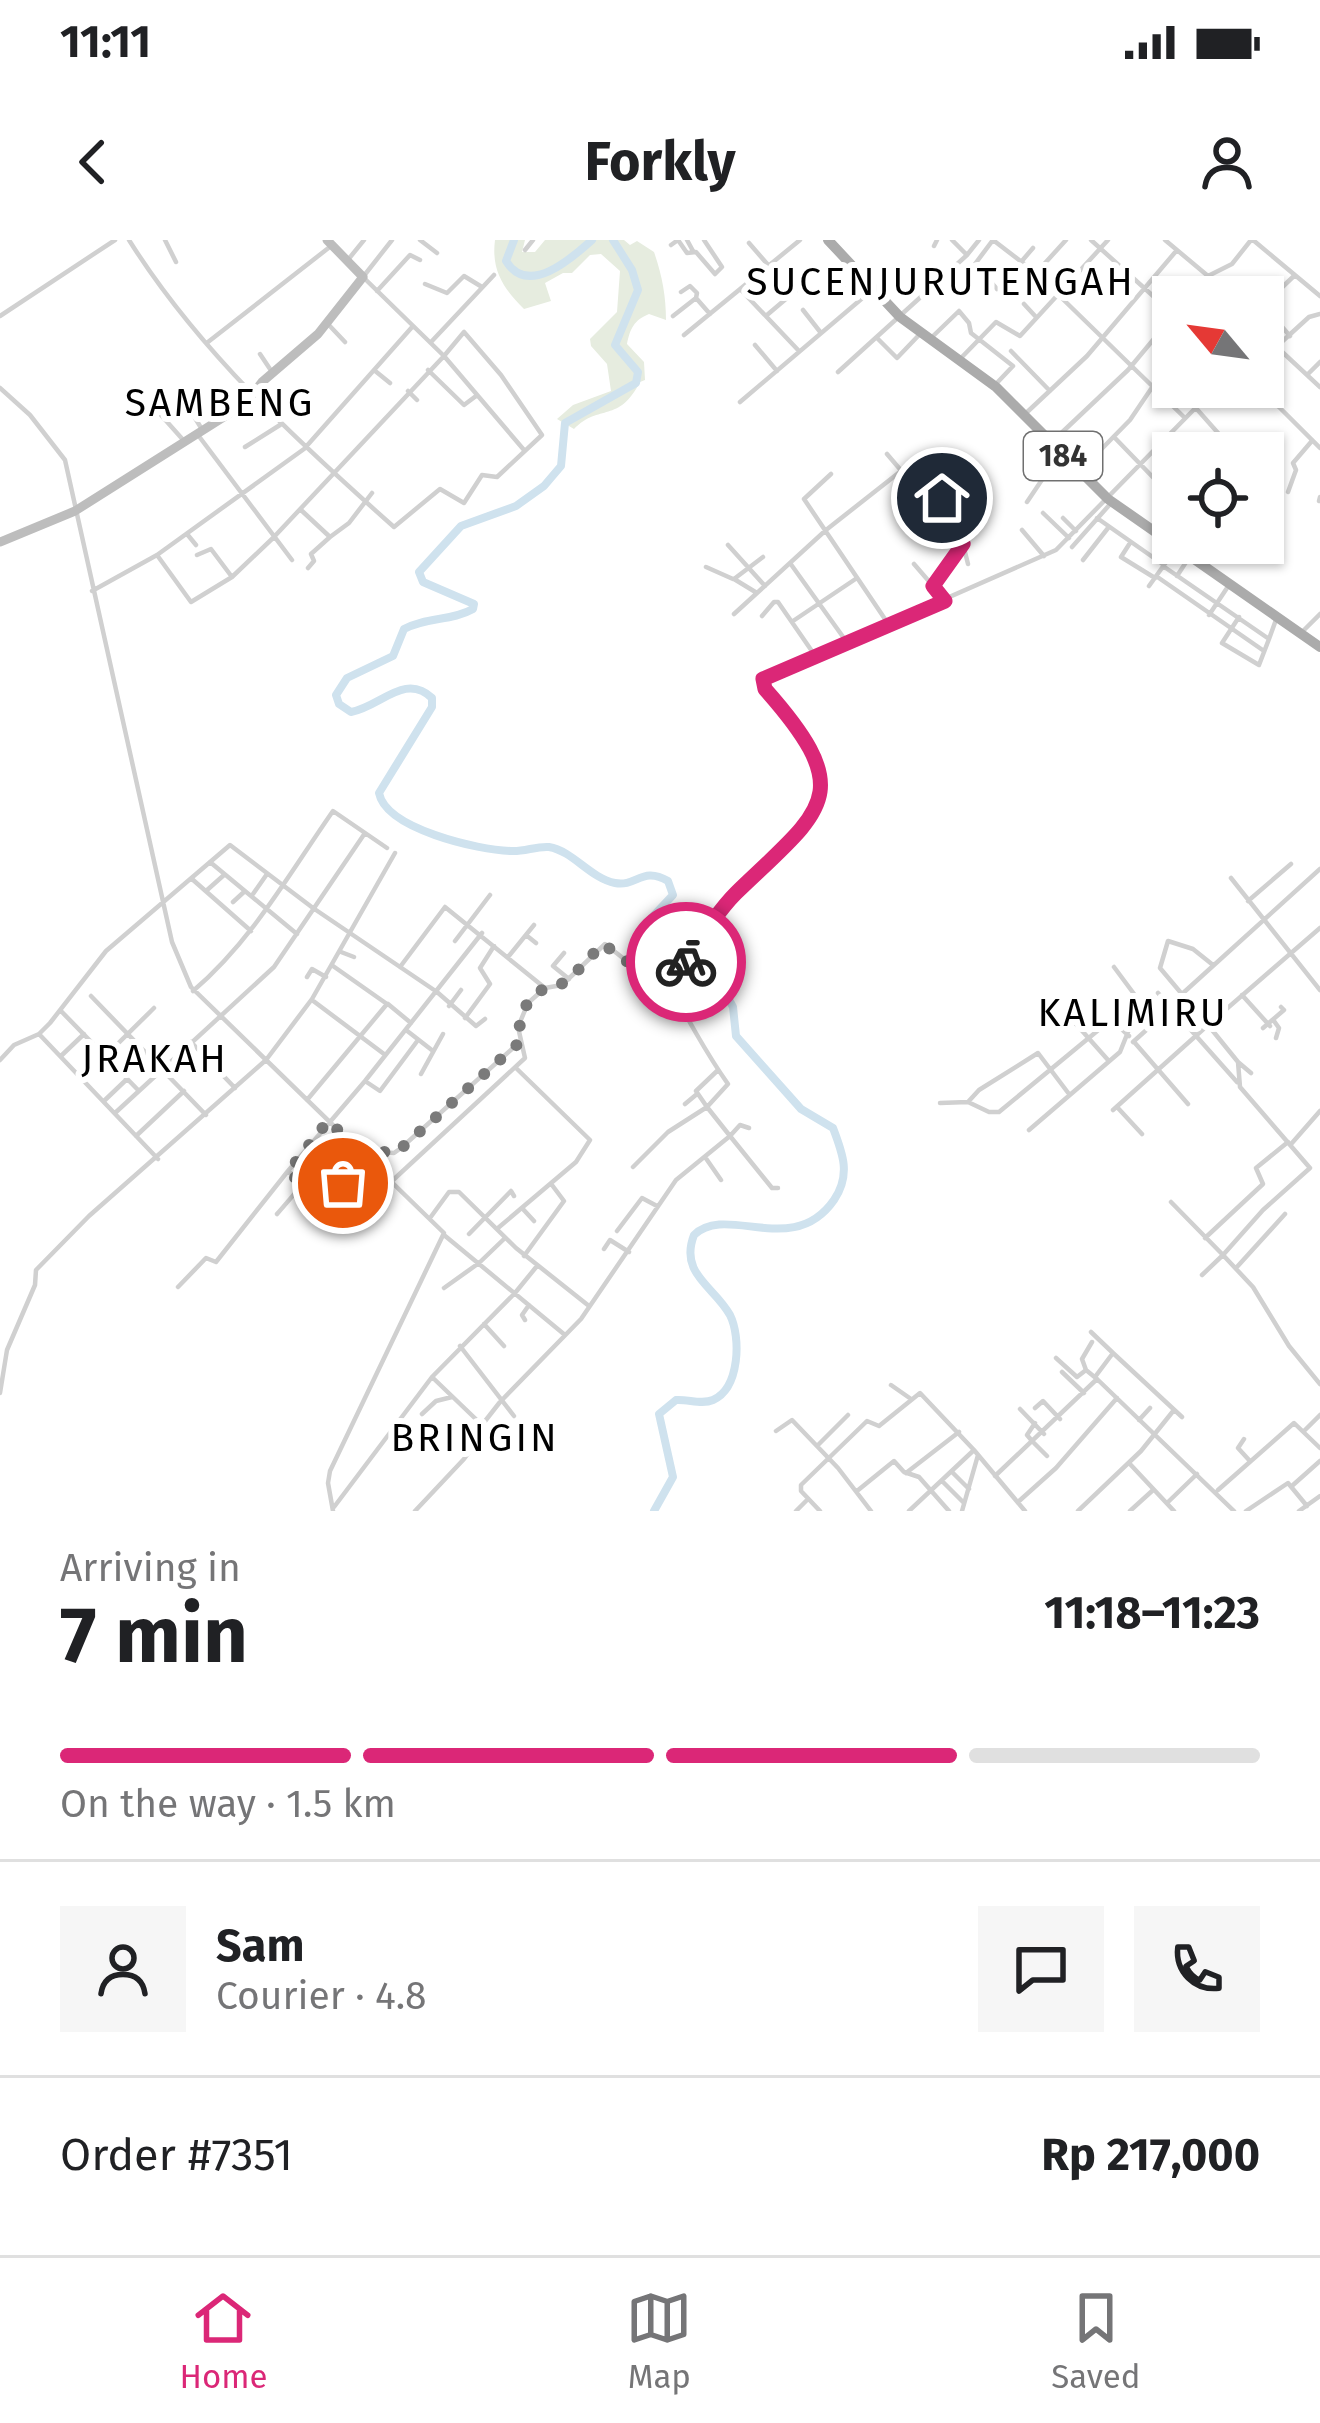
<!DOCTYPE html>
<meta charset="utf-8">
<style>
body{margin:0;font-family:"Fira Sans",sans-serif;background:#f6f6f6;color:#202124;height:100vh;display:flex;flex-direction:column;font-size:45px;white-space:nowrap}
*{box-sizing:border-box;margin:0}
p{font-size:39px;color:#757577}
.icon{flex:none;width:66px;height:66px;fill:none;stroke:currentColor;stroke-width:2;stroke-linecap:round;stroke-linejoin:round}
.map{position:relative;height:1271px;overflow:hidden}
.drawer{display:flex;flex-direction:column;background:#fff;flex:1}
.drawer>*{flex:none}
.needle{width:78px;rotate:299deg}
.buttons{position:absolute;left:1152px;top:36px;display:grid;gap:24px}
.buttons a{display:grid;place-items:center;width:132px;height:132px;border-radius:0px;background:#fff;box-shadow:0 3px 9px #0004;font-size:60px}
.pin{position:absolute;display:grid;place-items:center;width:102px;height:102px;color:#fff;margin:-51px;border:6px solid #fff;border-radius:50%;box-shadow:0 3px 12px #0007}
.courier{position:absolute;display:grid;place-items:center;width:120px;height:120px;margin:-60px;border:9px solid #db2777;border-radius:50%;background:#fff;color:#222;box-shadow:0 3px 15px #0007}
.overview em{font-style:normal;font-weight:700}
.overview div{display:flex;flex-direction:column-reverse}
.overview{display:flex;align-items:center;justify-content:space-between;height:204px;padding:0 60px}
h1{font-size:78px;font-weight:700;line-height:90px}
.bar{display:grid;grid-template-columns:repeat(4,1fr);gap:18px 12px;align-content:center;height:144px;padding:0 60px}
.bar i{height:15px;border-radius:9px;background:#e0e0e0}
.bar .selected{background:#db2777}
.bar p{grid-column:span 4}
.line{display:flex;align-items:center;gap:30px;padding:0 60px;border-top:3px solid #e0e0e0}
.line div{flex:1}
.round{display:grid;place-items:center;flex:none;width:126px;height:126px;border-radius:0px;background:#f6f6f6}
.status{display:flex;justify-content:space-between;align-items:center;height:84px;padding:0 60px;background:#fff;direction:ltr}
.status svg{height:33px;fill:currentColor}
header{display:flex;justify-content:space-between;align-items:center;height:156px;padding:0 60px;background:#fff;font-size:54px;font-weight:700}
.tabs{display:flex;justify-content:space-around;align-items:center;height:168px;border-top:3px solid #e0e0e0;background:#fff;font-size:33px;color:#757577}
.tabs a{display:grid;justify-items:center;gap:6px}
.tabs .selected{color:#db2777}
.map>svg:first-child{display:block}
.green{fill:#e6ecdf}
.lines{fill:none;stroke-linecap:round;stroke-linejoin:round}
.river{stroke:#cfe2ee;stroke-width:8}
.street{stroke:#d0d0d0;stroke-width:4.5}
.secondary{stroke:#bdbdbd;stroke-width:9}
.primary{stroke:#ababab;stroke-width:10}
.done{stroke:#7a7a7a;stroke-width:12;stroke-dasharray:0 21.6}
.route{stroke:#db2777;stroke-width:15}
.labels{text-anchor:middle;stroke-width:12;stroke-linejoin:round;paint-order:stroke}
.shield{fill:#fff;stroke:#707070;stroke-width:3}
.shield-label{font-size:30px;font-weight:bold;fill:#333}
.quarter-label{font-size:39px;letter-spacing:3px;fill:#000;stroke:#fff}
</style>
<div class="status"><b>11:11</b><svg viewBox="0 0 49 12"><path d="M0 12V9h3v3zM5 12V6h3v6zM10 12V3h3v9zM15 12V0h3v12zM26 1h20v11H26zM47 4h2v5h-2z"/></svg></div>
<header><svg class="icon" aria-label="back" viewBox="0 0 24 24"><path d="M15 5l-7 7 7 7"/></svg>Forkly<svg class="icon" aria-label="person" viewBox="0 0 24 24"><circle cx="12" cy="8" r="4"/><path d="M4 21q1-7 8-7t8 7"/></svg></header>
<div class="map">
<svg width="1320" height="1271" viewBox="0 0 1320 1271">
<rect width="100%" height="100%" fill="#fff"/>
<!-- green -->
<path class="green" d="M495,0H525L522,12H535L545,0H624L630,5L637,1L654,12C662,35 666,56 666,80L649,74C634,80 630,89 627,104L644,122L645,140L640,142C618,184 600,163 574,189L557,179L573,165L611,151L607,124L591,106L590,99L617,72L620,31L601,14L590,15L572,33H563L545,43L551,61L524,69C504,49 491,31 495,0Z"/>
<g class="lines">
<!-- river -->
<path class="river" d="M514,0L506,21C528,57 571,19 592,0
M613,0L632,30L638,50L615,105L638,132L636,143L565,183L561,226L544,246L516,266L461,286L419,332L423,342L474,364L473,369C452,381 426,377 404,389L393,416L347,438L336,455L339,464L351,472C380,467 405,432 432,458V467L379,553C386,589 478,610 511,611C524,612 536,606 549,607C573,611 590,638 615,643C637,647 642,626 668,641L673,655L641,689L637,710L655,725L703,736L727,756L733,767L736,796L801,869L833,888C843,914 851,935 834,960C793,1019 727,963 694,995C679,1034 714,1046 730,1075C741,1097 740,1148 713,1160C702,1165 688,1159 676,1160L659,1174L673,1237L654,1271"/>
<!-- street -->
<path class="street" d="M129,0C198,110 297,201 394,287L440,249L464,263L482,235L497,237L542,195L501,135L464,92L444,116L524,210
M165,0L176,22
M420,0L437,13
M687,0L693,11
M952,0L967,15
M1091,0L1173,74
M1165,0L1208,36
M1253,0L1320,56
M749,3L769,26
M671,5L678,0L687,13L696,12L715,34L722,27L704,0
M934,6L937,0
M525,10L533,0
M347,21L364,0
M1021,22L1033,8
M1036,33L1066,0
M425,44L447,53L464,36L482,47
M848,47L860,60
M997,49L975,24L993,0L1036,33L1185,178
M741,50L799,111
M377,51L410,15L420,20
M681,52L690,46L697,53L696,58
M1250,55L1253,57
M1273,56L1295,35
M1190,57L1208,36L1232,24L1251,0
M1024,64L1036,77
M1263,65L1290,96
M803,70L821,93
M767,75L800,47
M0,76L115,0
M673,76L696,58L710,74
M327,83L345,102
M684,95L800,0
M877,98L897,118L919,95
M930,99L959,71L969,83L971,93L1013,126L994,146
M432,101L494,35
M208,102L331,6
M755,105L777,131
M1278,108L1320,147
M1011,111L1050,151
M260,114L272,132
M961,118L996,82L1020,96L1108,0
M1263,119L1309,77L1320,74
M374,130L390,143
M428,130L464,165L476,156
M838,132L967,15L979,0
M1307,135L1320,122
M1251,147L1279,167L1320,208
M0,148L30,175L65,220L172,702L191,747L444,993L330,1231L328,1243L333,1271
M408,151L417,160
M206,157L212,167V180
M740,162L872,50
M152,165L185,202
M1195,167L1226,202L1222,213
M1024,175L1087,116L1177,10
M195,178L203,191
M198,195L292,320
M1114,197L1173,258
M1055,199L1128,130L1173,76
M245,207L280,185
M887,214L962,302L951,325L933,346L914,324
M1082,229L1130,180L1153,146L1173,126
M831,234L804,259L889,385
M1263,249L1265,251
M1288,252L1296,230L1293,223L1311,202
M926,258L938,253L945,264L939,270
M1319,261L1320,257
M1027,262L1060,213
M943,267L953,278
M301,270L330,297L349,283L372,253
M1043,273L1069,298
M1063,278L1076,291
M1097,278L1164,325
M1022,290L1044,316
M1153,290L1173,268
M187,294L196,305
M1130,303L1121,317L1155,338
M963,304L968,324
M728,305L765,346
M1072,307L1112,262
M157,315L191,362L232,337L273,298L444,116L363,37L392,0
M197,315L211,309L232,337
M1083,320L1108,288
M790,323L846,401
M1163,326L1269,399L1277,377
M706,327L733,339
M308,328L314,321L311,314L330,297
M1156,336L1264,411
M1177,336L1190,316
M1149,346L1177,307
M92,351L157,315L304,209L413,86
M757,353L734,339L763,317
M734,374L826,290L901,231
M1209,375L1229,345
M762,376L774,362H778L816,417
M1239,377L1222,403L1259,425L1269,399
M793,381L857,338
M1301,393L1320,374
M210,622L297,694
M1231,638L1320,750
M192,639L251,691
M206,651L224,635
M253,654L267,634
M1248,661L1291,624
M233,662L245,651
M1320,688L1208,785L1238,822L1240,847L1310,928L1263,970L1223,1015L1253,1047L1289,1106L1320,1144
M526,695L536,703
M455,701L490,655
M341,712L354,717
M564,713L553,726L569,739
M508,717L534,685
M400,727L445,667L545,748
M307,737L312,729L326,737
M193,751C252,701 289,634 333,571L387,608
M1158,753L1237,842
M1182,754L1320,629
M1242,755L1270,786
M91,756L206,875
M312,760L384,814
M388,764L411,783
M449,766L461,750
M61,771L139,851
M1087,775L1101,788
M465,778L490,744L480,728L494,706
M1112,780L1129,796
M1274,781L1279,788L1276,798
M1076,784L1108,820
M1263,788L1284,770L1281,767
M406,790L433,811
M39,794L158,919
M191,802L235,848
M1133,802L1182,758
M1135,803L1188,864
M62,815L84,794
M0,820L14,805L39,794L50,783L106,711L230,605L313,668L437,752L476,786L485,779
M1238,822L1251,833
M421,834L443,794
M82,839L154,768
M365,841L380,851L418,800
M105,860L127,839
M307,860L387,764L333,726
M968,862L989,872H999L1136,759
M940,863L968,862L979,850L1038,813L1069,854
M685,864L697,854
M1117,867L1142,894
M1113,870L1208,785L1160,728L1168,701L1193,709L1213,725
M115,873L274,727L365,593
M749,888L740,885L730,896L772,948H778
M1029,890L1120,812L1140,762L1114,727
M136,896L184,851
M1292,903L1320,871
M705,917L721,940
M372,922L380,912L394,913L401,908L521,801
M633,927L668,892L707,867L696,851L717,831
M392,941L525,818L518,787L528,763L545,748L562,745L605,704L628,722L673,741L680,738C691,710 711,682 730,659C756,630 827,587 820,544C817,526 811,506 801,491C790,474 767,459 763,439L1056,310L1216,147
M1171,962L1223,1015L1202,1035
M522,968L534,981
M277,974C291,958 305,941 320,925L343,943L332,961L327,962L288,931L365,841L482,693
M430,978L449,952H459L516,1008L589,1066
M498,988L576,922L590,900L516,828
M617,991L642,958L657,966
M469,994L511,951L514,956
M444,995L565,1095
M1205,998L1263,944L1256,928L1288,902
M604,1009L610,1000L629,1012
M524,1016L564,961L552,945
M1236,1028L1285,974
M178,1047L206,1018L216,1022L288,931
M444,1048L479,1023L504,999
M525,1080L522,1075L529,1065
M484,1084L504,1106
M1091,1092L1113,1113
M460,1106L514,1176
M1056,1118L1077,1137L1086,1130L1097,1139
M1086,1130L1082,1119L1092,1102
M1062,1132L1084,1153
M1095,1137L1113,1113L1182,1177
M891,1145L911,1159
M0,1153L7,1110L35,1045L36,1030L89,976L266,820L312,759L395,613
M1035,1168L1043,1161L1060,1179
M1020,1169L1044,1194
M422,1174L436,1161L452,1157
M1139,1180L1150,1168
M482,1185L432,1137L515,1053L537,1026
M776,1191L792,1180L838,1228L871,1271
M1304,1191L1320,1175
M1244,1199L1238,1208L1249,1220
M1033,1202L1027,1195L1035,1183
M1034,1203L1047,1216
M818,1205L848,1175
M1129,1223L1174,1271
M952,1232L969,1249
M906,1233L959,1192
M995,1236L1097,1139L1234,1271
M942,1241L963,1262
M1293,1245L1320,1221
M1218,1250L1294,1183L1320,1208
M857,1251L894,1221L904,1232L919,1237L949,1271
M1018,1262L1056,1228L1117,1158
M1167,1263L1197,1234
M334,1267L432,1137
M415,1271L464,1219L478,1200L482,1185L500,1162L581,1079L676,940L730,896L707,867L728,844C716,827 672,758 673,741
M796,1271L808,1259
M820,1271L801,1251V1245L867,1181L879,1186L920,1153L974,1210
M909,1271L974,1210L1025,1271
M962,1271L978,1215
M1078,1271L1141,1211L1174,1170
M1130,1271L1152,1251
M1246,1271L1288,1243L1307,1266
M1299,1271L1320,1256"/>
<!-- secondary -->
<path class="secondary" d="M0,302L75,271L246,163L262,142L318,94L363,37L327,0"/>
<!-- primary -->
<path class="primary" d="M828,0L900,77L996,147L1108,259L1320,407"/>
</g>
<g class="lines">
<!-- done -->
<path class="done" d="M343,943L321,925L303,944L288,932L328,881L372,922L380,912H397L521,801C516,783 524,760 542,750C551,746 560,747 568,739C581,729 591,715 603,704L628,722L674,741L681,737L686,722"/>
<!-- route -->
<path class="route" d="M686,722C700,699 717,672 736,653C823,569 859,555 765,449L763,439L945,361L933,346L963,304L937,271L945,264L942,258"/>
</g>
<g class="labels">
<!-- shield labels -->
<rect class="shield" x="1024" y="192" width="78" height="48" rx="9"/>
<g class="shield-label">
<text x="1063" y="226">184</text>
</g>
<!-- quarter labels -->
<g class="quarter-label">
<text x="941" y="55">SUCENJURUTENGAH</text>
<text x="220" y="176">SAMBENG</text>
<text x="1133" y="786">KALIMIRU</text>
<text x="155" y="832">JRAKAH</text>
<text x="475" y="1211">BRINGIN</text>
</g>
</g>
</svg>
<div class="buttons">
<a><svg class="needle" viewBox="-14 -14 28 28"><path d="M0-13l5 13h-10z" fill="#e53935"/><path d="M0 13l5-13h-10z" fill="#757577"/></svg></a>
<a><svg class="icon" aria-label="locate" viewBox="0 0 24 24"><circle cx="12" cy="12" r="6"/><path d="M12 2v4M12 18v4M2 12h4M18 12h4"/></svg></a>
</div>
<div class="pin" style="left:343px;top:943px;background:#ea580c"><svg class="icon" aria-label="bag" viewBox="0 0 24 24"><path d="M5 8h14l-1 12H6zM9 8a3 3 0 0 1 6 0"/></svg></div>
<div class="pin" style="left:942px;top:258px;background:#1f2937"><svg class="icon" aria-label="home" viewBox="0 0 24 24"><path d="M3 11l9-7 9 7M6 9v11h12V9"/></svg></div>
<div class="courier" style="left:686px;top:722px"><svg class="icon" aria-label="bike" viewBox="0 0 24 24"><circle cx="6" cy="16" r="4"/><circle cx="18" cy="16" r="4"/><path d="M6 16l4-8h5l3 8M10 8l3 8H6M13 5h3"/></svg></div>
</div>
<section class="drawer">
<div class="overview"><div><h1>7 min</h1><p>Arriving in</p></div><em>11:18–11:23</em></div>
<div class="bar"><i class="selected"></i><i class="selected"></i><i class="selected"></i><i></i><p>On the way · 1.5 km</p></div>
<div class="line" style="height:216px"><a class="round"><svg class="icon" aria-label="person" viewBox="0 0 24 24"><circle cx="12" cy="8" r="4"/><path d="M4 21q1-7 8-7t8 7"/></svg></a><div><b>Sam</b><p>Courier · 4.8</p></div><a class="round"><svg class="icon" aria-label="chat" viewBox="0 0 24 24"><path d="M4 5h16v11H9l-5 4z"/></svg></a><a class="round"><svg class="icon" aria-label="phone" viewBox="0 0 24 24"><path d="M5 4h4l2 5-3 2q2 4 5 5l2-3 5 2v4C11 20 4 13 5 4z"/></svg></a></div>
<div class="line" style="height:156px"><div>Order #7351</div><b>Rp 217,000</b></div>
</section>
<nav class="tabs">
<a class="selected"><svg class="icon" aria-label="home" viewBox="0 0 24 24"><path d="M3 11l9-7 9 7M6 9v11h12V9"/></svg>Home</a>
<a><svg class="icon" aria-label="map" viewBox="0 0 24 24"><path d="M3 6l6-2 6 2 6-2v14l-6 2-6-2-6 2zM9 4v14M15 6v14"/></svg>Map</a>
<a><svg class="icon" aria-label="saved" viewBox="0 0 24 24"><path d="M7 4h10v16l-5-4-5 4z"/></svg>Saved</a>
</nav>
